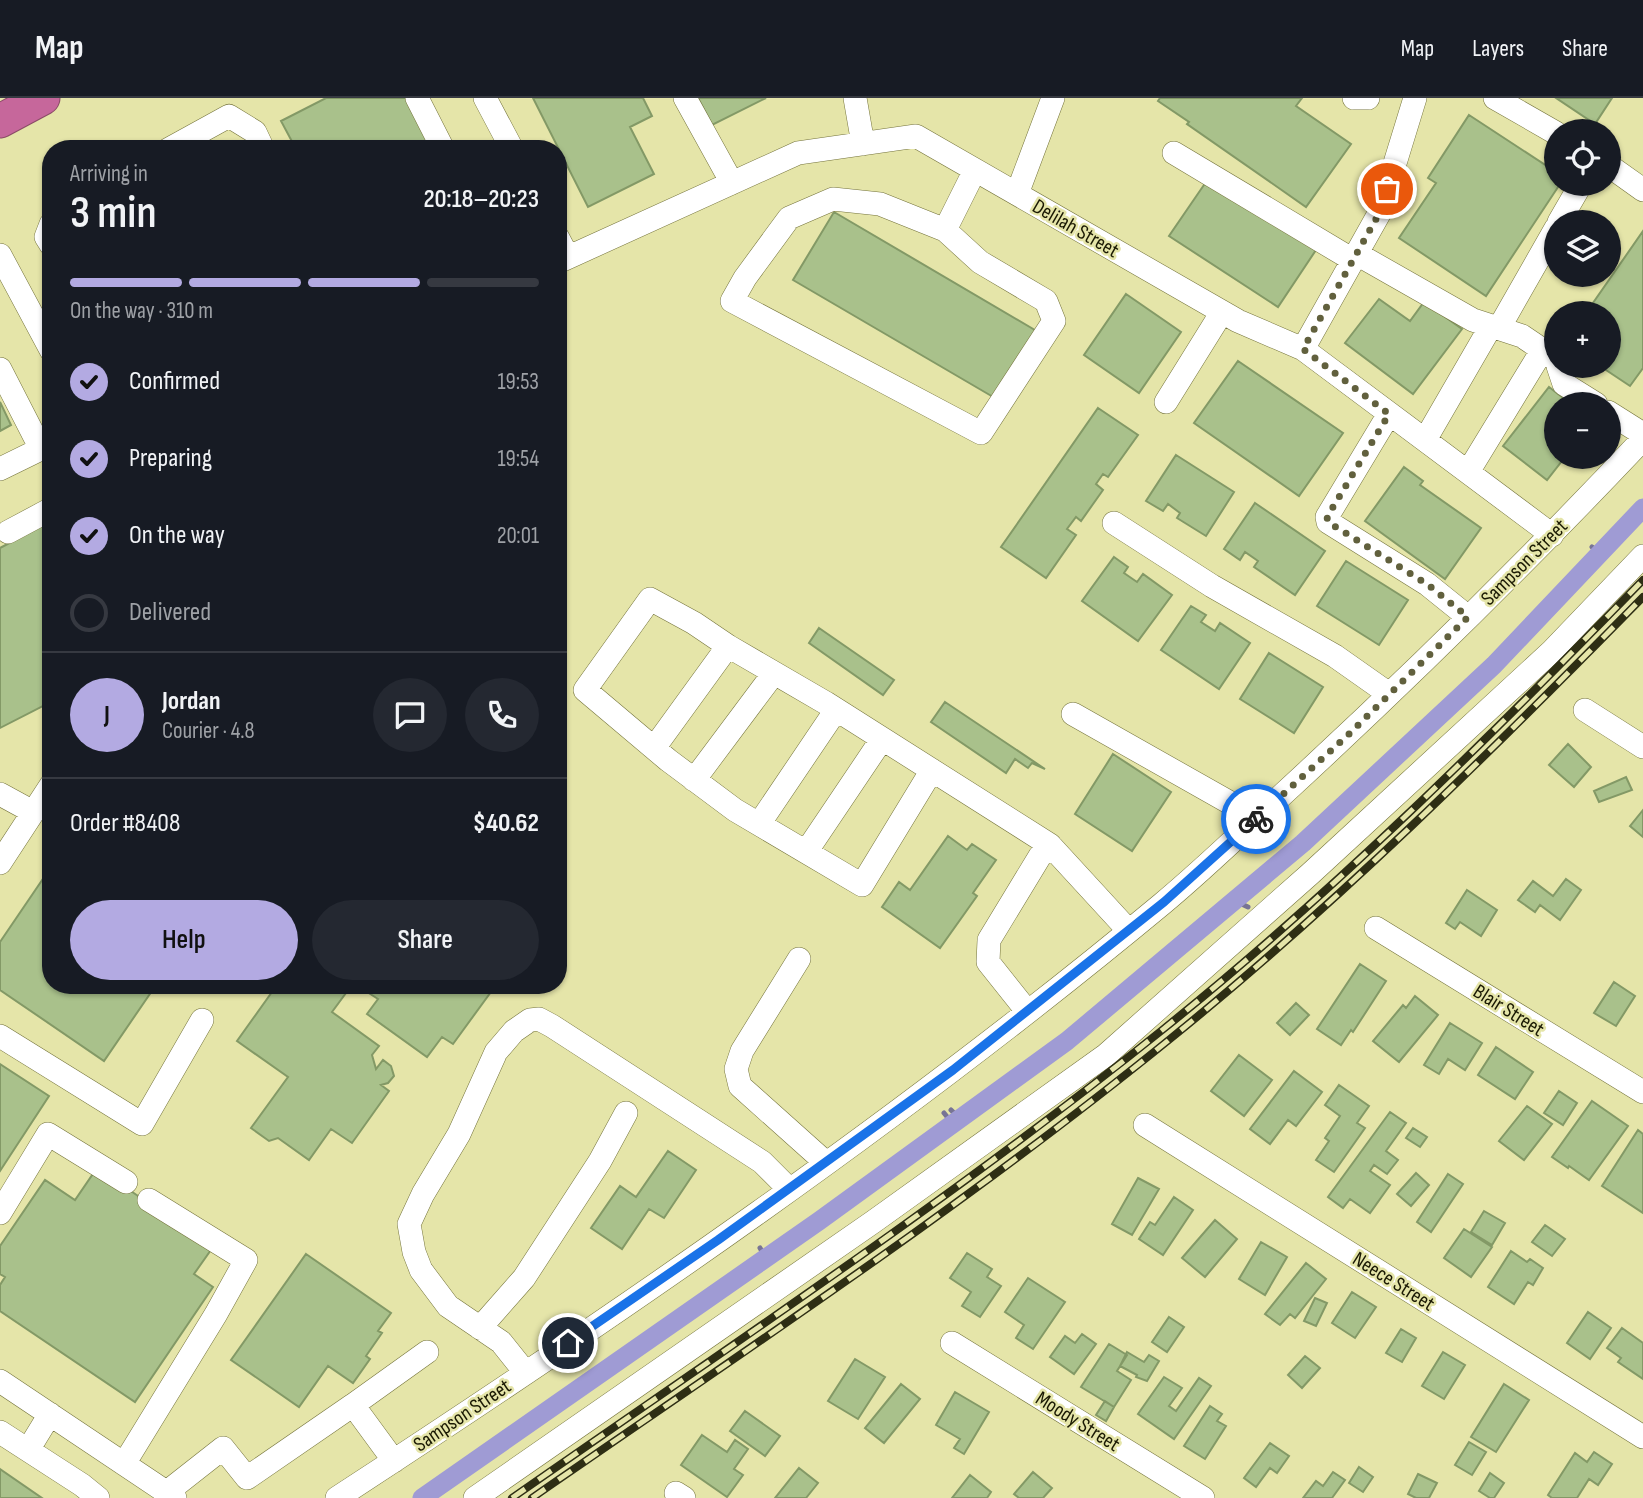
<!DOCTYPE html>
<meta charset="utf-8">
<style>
body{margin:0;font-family:"Sofia Sans Condensed",sans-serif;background:#242831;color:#f1f3f6;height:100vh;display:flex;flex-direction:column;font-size:26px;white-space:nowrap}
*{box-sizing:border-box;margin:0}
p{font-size:23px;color:#9ea1a6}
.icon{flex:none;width:38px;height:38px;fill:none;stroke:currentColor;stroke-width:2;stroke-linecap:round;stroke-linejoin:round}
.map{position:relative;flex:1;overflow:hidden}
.details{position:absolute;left:42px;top:42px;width:525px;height:854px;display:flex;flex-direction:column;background:#171b24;border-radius:28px;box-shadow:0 2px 5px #0004}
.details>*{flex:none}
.fabs{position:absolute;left:1544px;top:21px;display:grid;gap:14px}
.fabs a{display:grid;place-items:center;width:77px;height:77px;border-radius:50%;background:#171b24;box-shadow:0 2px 5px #0004;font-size:35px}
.pin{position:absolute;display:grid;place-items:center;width:60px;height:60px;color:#fff;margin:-30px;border:4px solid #fff;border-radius:50%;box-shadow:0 2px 7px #0007}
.courier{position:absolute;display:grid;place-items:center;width:70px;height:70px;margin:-35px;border:5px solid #1a73e8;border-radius:50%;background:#fff;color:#222;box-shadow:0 2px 9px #0007}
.head em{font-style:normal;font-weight:600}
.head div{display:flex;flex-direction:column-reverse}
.head{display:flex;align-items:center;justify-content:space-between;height:119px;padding:0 28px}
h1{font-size:46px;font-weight:600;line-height:52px}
.bar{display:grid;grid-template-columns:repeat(4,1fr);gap:10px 7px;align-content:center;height:84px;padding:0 28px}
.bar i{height:9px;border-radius:5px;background:#363941}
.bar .active{background:#b3aae2}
.bar p{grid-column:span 4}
.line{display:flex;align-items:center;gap:18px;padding:0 28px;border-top:2px solid #363941}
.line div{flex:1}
.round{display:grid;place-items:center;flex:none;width:74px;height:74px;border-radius:37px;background:#242831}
ol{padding:0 28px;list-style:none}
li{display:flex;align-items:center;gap:21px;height:77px}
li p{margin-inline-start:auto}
li .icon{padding:7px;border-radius:50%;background:#b3aae2;color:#111;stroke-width:4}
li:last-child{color:#9ea1a6}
li i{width:38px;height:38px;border:4px solid #363941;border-radius:50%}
.button{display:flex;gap:14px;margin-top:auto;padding:14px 28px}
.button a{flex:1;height:80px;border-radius:42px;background:#b3aae2;color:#111;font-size:28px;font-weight:600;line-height:80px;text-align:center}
.button a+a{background:#242831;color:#f1f3f6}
header{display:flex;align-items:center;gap:42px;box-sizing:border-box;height:98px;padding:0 35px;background:#171b24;border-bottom:2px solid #363941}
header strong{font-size:33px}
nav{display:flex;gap:38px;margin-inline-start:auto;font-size:24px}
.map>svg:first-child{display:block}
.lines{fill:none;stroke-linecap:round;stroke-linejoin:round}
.stream{stroke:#777495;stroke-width:5}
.canal{stroke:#9f9bd4;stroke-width:19}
.building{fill:#a9c18b;stroke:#839966;stroke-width:2}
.minor-casing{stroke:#74733b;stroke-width:24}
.highway-casing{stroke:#8a4c66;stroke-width:35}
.minor{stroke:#fff;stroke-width:23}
.highway{stroke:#c6679b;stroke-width:33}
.rail-casing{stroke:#2e2e14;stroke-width:8}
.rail{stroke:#e5e5a9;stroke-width:5;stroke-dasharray:16;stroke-linecap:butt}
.done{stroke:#61603d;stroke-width:7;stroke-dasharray:0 12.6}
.route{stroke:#1a73e8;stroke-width:9}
.labels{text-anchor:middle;stroke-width:5;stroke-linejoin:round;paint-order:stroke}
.street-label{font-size:21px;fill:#1a1903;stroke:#e5e5a9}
</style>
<header>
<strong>Map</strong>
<nav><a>Map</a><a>Layers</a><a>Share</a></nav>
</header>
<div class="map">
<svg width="1643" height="1400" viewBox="0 0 1643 1400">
<rect width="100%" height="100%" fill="#e5e5a9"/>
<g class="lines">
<!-- stream -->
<path class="stream" d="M1592,449L1600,455
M1235,803L1248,809
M951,1012L960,1021
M944,1015L953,1026
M760,1150L766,1160"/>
<!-- canal -->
<path class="canal" d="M422,1400L819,1123L1067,943L1303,745L1494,567L1643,410"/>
</g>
<!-- building -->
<path class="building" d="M326,0H407L433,51H296L281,23Z
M533,0H643L652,18L630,29L654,76L588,109Z
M698,0H766L712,27Z
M1160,0H1302L1296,8L1351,46L1306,109L1187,26L1189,24L1158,3Z
M1556,0H1612L1595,26Z
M1469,17L1556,74V86H1560L1486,198L1399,140L1436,85L1428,80Z
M1208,81L1316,152L1278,209L1169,138Z
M834,114L1040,235L1000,303L793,182Z
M1643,133V270L1630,288L1600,268H1608V215H1586Z
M1126,196L1181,234L1139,295L1084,257Z
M1379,201L1410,223L1424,204L1462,231L1413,296L1345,245Z
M1238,263L1343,335L1299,398L1194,325Z
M1549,289L1571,306H1556V359H1565L1547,382L1503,348Z
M0,304L11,327L0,333Z
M1098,310L1138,337L1108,379L1103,376L1096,386L1103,392L1081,423L1076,419L1067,431L1076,437L1046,480L1001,449Z
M1176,357L1234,394L1206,438L1177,420L1180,415L1168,406L1163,413L1146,403Z
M1404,369L1423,383L1420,387L1481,430L1445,481L1365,423Z
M1255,405L1325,453L1295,497L1254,469L1258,463L1245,454L1240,462L1224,451Z
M51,423V604L0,630V450Z
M1114,459L1128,469L1124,475L1137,484L1143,476L1172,497L1138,543L1082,503Z
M1346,463L1408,502L1379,547L1317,508Z
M1191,508L1206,517L1201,524L1215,533L1220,525L1250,545L1219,591L1161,552Z
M819,530L894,582L883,597L809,545Z
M1269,555L1323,589L1294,635L1240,601Z
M945,604L1045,671L1032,665L1028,670L1015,661L1006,675L931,624Z
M1568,646L1591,669L1574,689L1549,667Z
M1113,656L1171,694L1132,753L1075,716Z
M1626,679L1632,692L1599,704L1594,693Z
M1643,712V739L1630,728Z
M948,738L967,752L972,746L996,762L973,795L977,798L940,850L882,809L899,784L910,792Z
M51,769V887H156L104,963L0,892V844Z
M1566,781L1581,792L1560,822L1540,807L1535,814L1518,802L1533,783L1553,798Z
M1467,792L1497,812L1481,838L1460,824L1455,831L1446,825Z
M1360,866L1386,883L1353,934L1351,932L1341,947L1317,931Z
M1614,884L1635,898L1616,928L1594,915Z
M277,887H496L453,946L442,939L427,959L367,916L378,901L364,892L354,895L349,891L332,914L379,948L372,957L376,971L383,962L391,968L394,978L388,985L381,987L389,993L352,1045L331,1031L309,1062L278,1040L269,1043L251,1030L288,979L237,943Z
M1415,898L1438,917L1399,964L1373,943L1403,907L1406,910Z
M1296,905L1309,917L1290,937L1277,925Z
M1450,925L1482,945L1465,972L1448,961L1439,976L1424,967Z
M1496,949L1533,974L1515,1001L1478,977Z
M1239,957L1272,982L1244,1018L1211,993Z
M0,966L49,998L0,1073Z
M1294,973L1322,994L1296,1028L1288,1022L1270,1046L1250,1031Z
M1339,987L1369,1008L1357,1025L1365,1030L1334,1074L1316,1062L1329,1043L1325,1040L1340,1018L1325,1007Z
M1559,993L1577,1005L1563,1027L1544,1015Z
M1592,1003L1628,1028L1589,1082L1569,1068L1568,1070L1552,1059Z
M1527,1008L1552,1026L1524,1062L1499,1043Z
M1390,1014L1406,1025L1386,1053L1398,1062L1387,1076L1374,1067L1370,1073L1390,1087L1370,1115L1350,1101L1343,1110L1328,1099Z
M1413,1030L1427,1039L1420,1049L1406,1040Z
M1638,1032L1643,1036V1115L1602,1088Z
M668,1053L696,1072L664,1120L649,1111L622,1151L591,1130L620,1088L636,1099Z
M97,1070L213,1149L194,1176L213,1189L135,1304L0,1213V1187L5,1179L0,1176V1148L45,1082L75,1102Z
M1416,1075L1429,1087L1411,1108L1397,1096Z
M1448,1076L1463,1086L1431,1134L1417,1124Z
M1138,1080L1159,1091L1132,1137L1112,1126Z
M1174,1099L1193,1112L1163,1157L1139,1141L1150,1124L1155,1127Z
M1484,1113L1505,1125L1492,1147L1471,1134Z
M1215,1122L1237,1141L1205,1179L1182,1160Z
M1545,1127L1565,1141L1552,1158L1532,1144Z
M1464,1131L1492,1149L1471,1179L1444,1160Z
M1261,1144L1287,1159L1265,1197L1239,1181Z
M1511,1153L1527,1164L1530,1161L1543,1170L1533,1187L1528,1184L1514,1206L1488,1189Z
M967,1155L992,1171L987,1179L1001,1188L980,1219L962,1208L971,1194L950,1180Z
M306,1156L391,1215L378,1233L382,1235L366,1258L370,1261L353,1285L328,1268L299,1309L231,1262Z
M1306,1165L1326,1181L1295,1220L1290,1216L1280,1227L1265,1216Z
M1028,1180L1065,1204L1033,1251L1016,1240L1024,1227L1005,1214Z
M1352,1194L1376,1209L1355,1240L1332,1225Z
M1315,1200L1327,1205L1316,1228L1304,1223Z
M1588,1214L1611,1230L1590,1261L1567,1245Z
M1169,1219L1184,1229L1167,1254L1152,1244Z
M1622,1230L1643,1245V1281L1618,1264L1621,1260L1607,1250Z
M1401,1231L1416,1240L1402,1264L1386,1255Z
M1082,1236L1096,1246L1074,1276L1050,1259L1065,1238L1075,1245Z
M1109,1246L1127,1257L1117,1273L1131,1282L1114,1309L1081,1289Z
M1127,1254L1144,1264L1149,1257L1159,1263L1147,1283L1136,1279L1137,1277L1120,1268Z
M1443,1254L1465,1267L1444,1301L1422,1288Z
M1305,1258L1320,1270L1302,1290L1288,1277Z
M855,1261L885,1279L858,1321L828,1303Z
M1164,1279L1182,1290L1169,1308L1176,1313L1199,1280L1211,1288L1174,1341L1138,1316Z
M901,1286L920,1301L884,1345L865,1330Z
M1504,1286L1529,1302L1496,1354L1471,1339Z
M955,1294L989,1314L964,1356L954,1350L960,1341L936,1327Z
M1105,1303L1114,1309L1106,1323L1096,1317Z
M1210,1308L1222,1316L1217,1323L1226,1328L1205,1361L1184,1348Z
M745,1313L780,1338L765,1358L730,1333Z
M702,1337L727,1354L735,1342L748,1351L734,1371L743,1377L727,1399L681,1367Z
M1469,1344L1486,1354L1472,1377L1455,1367Z
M1270,1345L1289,1358L1277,1375L1270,1370L1256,1389L1244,1380Z
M1594,1354L1612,1366L1598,1387L1589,1381L1577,1400H1552L1548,1397L1575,1355L1587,1364Z
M1359,1369L1373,1379L1363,1394L1349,1385Z
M799,1370L818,1385L806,1400H775Z
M0,1371L42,1400H0Z
M1033,1374L1052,1390L1043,1400H1019L1014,1396Z
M1333,1374L1345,1382L1332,1400H1303L1316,1383L1323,1388Z
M1490,1375L1504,1385L1494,1400H1490L1479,1393Z
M1418,1376L1437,1385L1429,1400H1416L1408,1396Z
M970,1377L991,1394L987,1400H952Z"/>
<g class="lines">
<!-- minor casing -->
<g class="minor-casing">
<path id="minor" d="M417,0L443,51
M485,0L512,51
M685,0L732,85
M855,0L863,46
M1354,0H1368
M1495,0L1556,35
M169,51L229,18L255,34L263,51
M1174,55L1353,162
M1608,67L1643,92
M1017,96L1053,0
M833,101L880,106L945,132L980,164L1046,203L1054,223L981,335L732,203L745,180L789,120Z
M1559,124L1581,86
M51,126L46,139L51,147
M945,132L975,72
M558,140L568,159
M1357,156L1473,222L1522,238L1556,261
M0,157L51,252
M558,164L798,55L916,38L1238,223L1303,251L1552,437
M1499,230L1556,130
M1303,251L1380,114L1415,0
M1558,268L1564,286L1596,306
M0,271L41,351
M1166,304L1222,214
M1608,314L1643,336
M1389,316L1327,419L1328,424L1427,486L1468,519
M1425,342L1491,228
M0,371L51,346
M1468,374L1543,251
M1114,425L1212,488L1335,558L1389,596
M8,434L51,411
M1585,612L1643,649
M1073,616L1257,720
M654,650L728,548
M932,672L862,787L735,712L668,662L585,592L650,501L694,525L728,548L826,605L1050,747L1129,833
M694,682L774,575
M0,696L33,714
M759,726L836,612
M806,754L882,641
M0,765L51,687
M1376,830L1643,994
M799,861L742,953L736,971L740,988L825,1064
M1027,913L988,864L989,842L1040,758L1050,747
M0,938L142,1026L202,922
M1145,1027L1643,1339
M0,1115L48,1036L126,1084
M480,1230L524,1180L600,1063L626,1015
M952,1245L1203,1400
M525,1274L501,1244L448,1208L421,1172L414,1154L409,1126L423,1096L459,1036L496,954L514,933L530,922L539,921L552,928L762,1064L789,1091
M0,1283L175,1400
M353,1307L427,1254
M0,1334L82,1387L98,1400
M28,1352L50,1316
M124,1366L216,1216L246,1162L149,1102
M167,1394L223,1350L247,1380L353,1307L394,1363
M676,1395L684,1400
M337,1400C619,1216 903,1021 1162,806C1203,772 1242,734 1281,698C1406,583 1527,464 1643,341
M475,1400L873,1124L1106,957L1310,776L1552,553L1643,458"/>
</g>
<!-- highway casing -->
<g class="highway-casing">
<path id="highway" d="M0,23L43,0"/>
</g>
<!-- minor -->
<use href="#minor" class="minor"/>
<!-- highway -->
<use href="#highway" class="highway"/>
<!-- rail casing -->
<g class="rail-casing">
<path id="rail" d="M512,1400C730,1248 953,1100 1161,933C1333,795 1489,640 1643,482
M532,1400C747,1251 967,1106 1170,941C1338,805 1492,653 1643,499"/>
</g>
<!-- rail -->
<use href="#rail" class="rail"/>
</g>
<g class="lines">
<!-- done -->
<path class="done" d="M1256,721L1347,638L1468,519L1427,486L1328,424L1327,419L1389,316L1303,251L1380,114L1387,91"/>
<!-- route -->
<path class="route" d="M568,1245L718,1142L953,972L1164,804L1256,721"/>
</g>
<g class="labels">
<!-- street labels -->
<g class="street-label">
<text transform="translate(1076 130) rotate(30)" y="7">Delilah Street</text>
<text transform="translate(1524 464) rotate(-45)" y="7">Sampson Street</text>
<text transform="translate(1509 912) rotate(32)" y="7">Blair Street</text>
<text transform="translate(1394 1183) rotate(32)" y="7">Neece Street</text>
<text transform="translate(462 1317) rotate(-34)" y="7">Sampson Street</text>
<text transform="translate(1078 1323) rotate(32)" y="7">Moody Street</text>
</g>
</g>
</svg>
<div class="fabs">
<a><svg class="icon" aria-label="locate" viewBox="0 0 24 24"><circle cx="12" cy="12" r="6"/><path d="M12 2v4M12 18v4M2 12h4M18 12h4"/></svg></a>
<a><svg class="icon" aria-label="layers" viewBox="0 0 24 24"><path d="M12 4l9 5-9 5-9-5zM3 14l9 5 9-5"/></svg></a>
<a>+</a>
<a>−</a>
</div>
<div class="pin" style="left:1387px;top:91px;background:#ea580c"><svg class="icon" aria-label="bag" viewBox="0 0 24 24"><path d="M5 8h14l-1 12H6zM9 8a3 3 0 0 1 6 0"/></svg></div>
<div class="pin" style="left:568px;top:1245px;background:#1f2937"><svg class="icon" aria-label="home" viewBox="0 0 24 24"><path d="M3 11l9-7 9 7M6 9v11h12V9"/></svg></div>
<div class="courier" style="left:1256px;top:721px"><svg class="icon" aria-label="bike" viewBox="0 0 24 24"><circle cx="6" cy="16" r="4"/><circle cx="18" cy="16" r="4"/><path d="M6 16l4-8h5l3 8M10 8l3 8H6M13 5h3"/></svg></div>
<section class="details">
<div class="head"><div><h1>3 min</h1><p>Arriving in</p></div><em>20:18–20:23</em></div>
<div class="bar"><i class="active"></i><i class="active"></i><i class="active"></i><i></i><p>On the way · 310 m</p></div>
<ol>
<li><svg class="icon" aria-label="check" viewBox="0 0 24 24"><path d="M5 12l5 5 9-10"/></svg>Confirmed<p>19:53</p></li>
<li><svg class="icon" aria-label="check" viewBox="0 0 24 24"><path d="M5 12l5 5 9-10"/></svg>Preparing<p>19:54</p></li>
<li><svg class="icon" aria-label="check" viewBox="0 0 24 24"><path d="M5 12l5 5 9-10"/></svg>On the way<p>20:01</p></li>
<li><i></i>Delivered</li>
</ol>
<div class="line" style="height:126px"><b class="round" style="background:#b3aae2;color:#111">J</b><div><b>Jordan</b><p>Courier · 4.8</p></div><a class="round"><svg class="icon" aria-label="chat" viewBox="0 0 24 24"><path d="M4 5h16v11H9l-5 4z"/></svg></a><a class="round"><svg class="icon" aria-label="phone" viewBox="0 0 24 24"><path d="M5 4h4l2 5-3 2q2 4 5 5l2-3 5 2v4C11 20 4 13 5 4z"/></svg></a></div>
<div class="line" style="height:91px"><div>Order #8408</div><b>$40.62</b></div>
<div class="button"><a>Help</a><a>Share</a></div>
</section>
</div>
